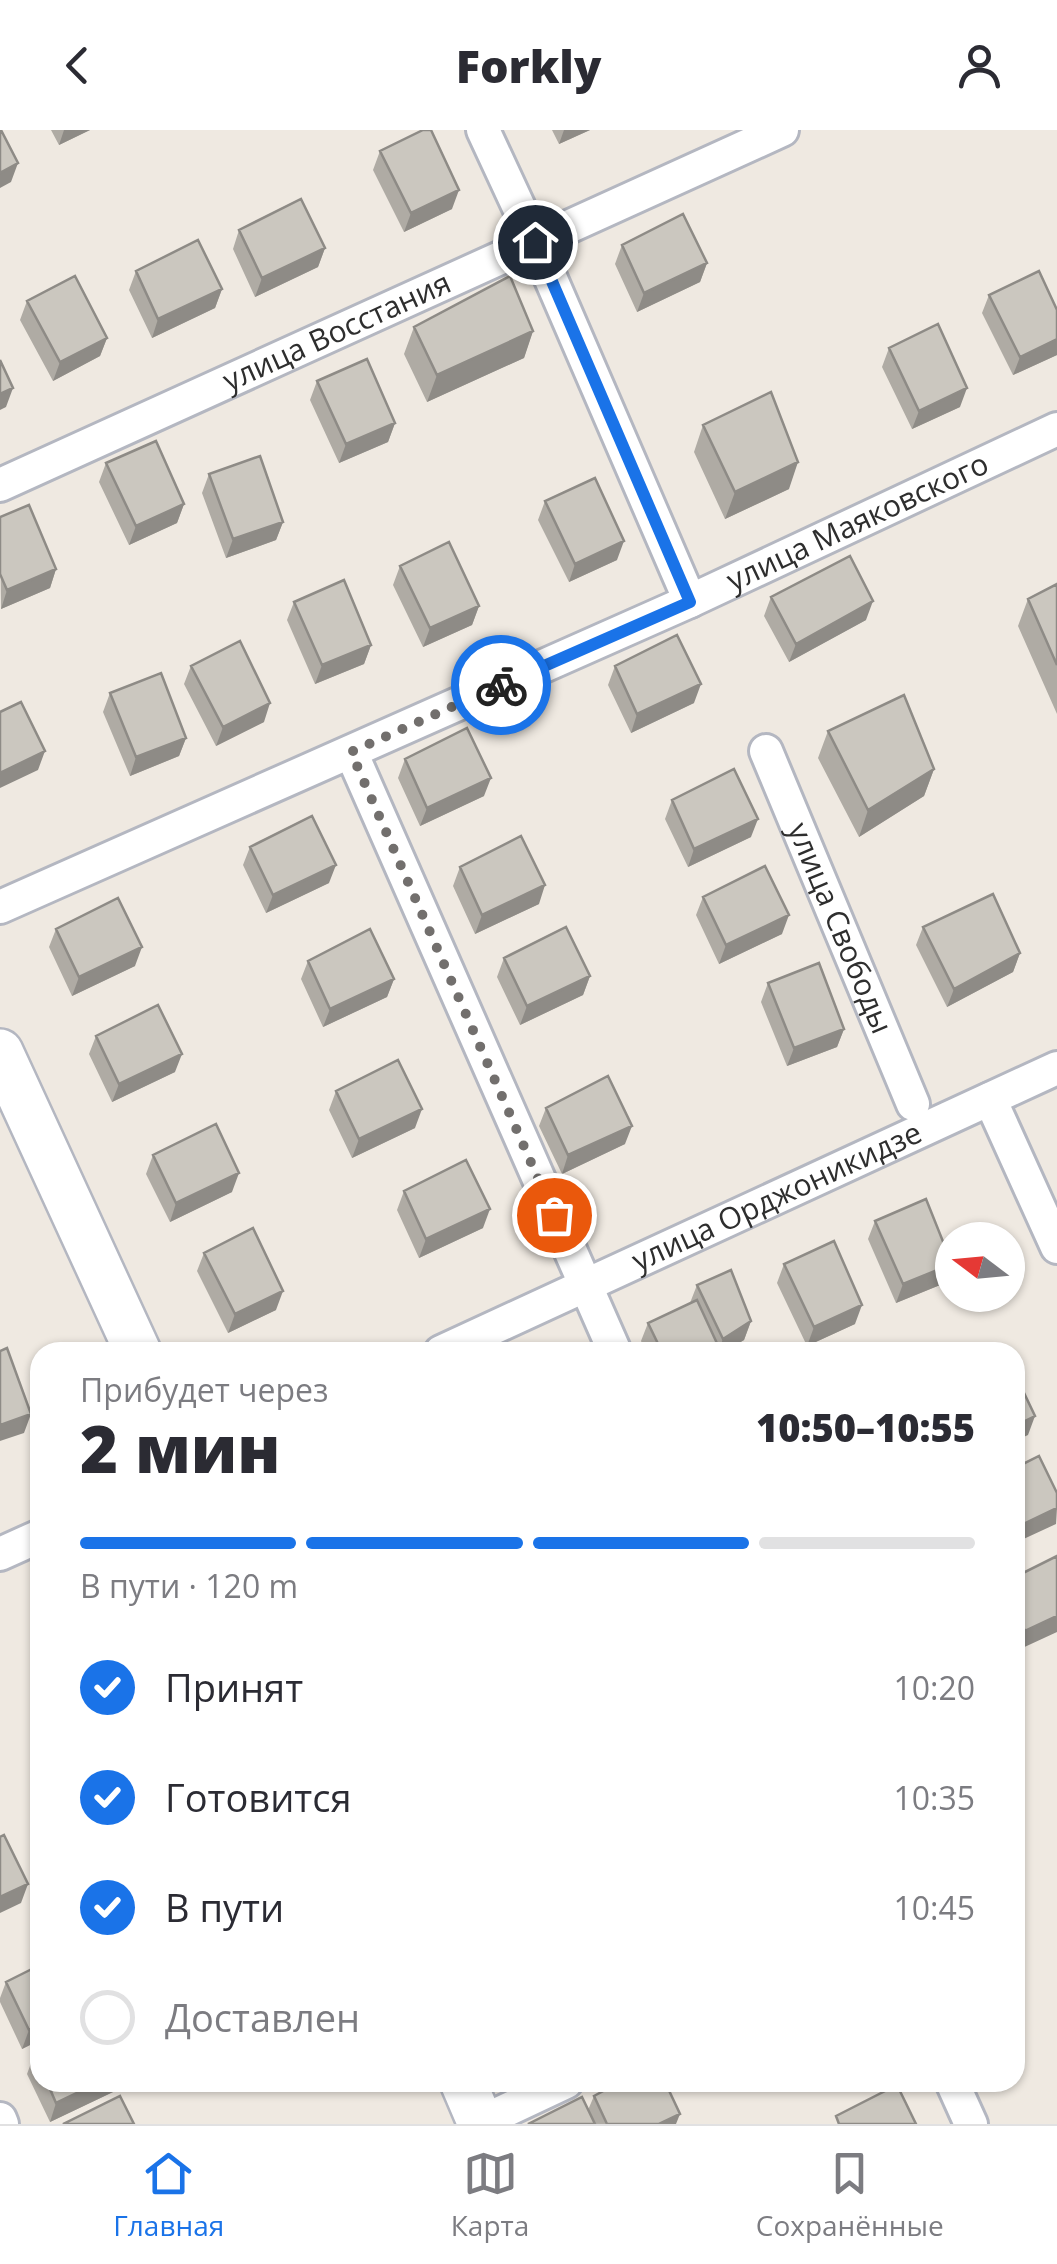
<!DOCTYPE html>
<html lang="ru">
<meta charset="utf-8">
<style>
body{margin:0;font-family:"Open Sans",sans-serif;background:#f7f7f7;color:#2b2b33;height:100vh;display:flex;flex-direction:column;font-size:38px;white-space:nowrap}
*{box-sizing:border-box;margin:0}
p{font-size:32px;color:#7c7c81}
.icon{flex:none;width:55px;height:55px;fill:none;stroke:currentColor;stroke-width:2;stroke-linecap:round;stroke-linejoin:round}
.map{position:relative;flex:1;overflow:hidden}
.side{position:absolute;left:30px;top:1212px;width:995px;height:750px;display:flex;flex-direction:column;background:#fff;border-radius:30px;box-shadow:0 2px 8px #0004}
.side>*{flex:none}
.needle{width:65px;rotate:286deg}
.fabs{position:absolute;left:935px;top:1092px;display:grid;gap:20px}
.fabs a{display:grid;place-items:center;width:90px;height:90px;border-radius:50%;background:#fff;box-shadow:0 2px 8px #0004;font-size:50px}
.pin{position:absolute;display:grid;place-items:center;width:85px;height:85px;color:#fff;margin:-42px;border:5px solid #fff;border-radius:50%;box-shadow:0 2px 10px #0007}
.courier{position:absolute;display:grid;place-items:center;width:100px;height:100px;margin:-50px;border:8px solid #1a73e8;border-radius:50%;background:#fff;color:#222;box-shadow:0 2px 12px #0007}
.headline em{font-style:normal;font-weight:800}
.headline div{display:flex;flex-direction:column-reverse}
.headline{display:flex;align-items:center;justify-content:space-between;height:170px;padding:0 50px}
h1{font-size:65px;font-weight:800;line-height:75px}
.bar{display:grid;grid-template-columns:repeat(4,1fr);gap:15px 10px;align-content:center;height:120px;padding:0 50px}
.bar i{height:12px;border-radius:8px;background:#e1e1e2}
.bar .current{background:#1a73e8}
.bar p{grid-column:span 4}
ol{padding:0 50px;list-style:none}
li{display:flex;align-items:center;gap:30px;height:110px}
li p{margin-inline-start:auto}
li .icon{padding:10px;border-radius:50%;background:#1a73e8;color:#fff;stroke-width:4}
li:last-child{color:#7c7c81}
li i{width:55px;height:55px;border:5px solid #e1e1e2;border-radius:50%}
header{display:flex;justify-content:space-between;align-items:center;height:130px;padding:0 50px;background:#fff;font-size:45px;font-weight:800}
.menu{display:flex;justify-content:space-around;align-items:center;height:140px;border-top:2px solid #e1e1e2;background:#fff;font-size:28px;color:#7c7c81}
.menu a{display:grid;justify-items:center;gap:5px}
.menu .current{color:#1a73e8}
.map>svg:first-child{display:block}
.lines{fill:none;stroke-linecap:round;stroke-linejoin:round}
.street-casing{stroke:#b4b7c1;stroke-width:38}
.secondary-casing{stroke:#b4b7c1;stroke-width:50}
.street{stroke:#fff;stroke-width:32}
.secondary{stroke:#fff;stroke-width:45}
.wall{fill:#afaba4}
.shaded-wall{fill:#8e8b86}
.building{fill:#cbc7bf;stroke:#8e8b86;stroke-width:2.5}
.done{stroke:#726f6d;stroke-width:10;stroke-dasharray:0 18}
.route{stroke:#1a73e8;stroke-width:12}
.labels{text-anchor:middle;stroke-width:10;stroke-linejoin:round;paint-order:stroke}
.street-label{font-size:30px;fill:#2e2e2e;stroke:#fff}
</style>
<header><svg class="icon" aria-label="back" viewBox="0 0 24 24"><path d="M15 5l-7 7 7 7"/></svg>Forkly<svg class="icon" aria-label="person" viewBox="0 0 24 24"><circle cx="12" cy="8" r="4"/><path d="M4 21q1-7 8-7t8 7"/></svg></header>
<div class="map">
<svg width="1057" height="1994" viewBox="0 0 1057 1994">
<rect width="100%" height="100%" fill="#efe9e1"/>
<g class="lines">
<!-- street casing -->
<g class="street-casing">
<g id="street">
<path d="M483,0L535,112L690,471"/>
<path id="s1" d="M0,355L782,0"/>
<path id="s2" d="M766,621L913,974"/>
<path d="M351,622L615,1222"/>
<path id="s3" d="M0,777L690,471L1057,299"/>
<path d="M990,969L1057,1117"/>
<path id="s4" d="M441,1222L1057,938"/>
<path d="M0,1424L40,1406"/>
<path d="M952,1952L971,1994"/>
<path d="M0,1989L2,1994"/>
<path d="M477,1994L566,1952"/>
</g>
</g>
<!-- secondary casing -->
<g class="secondary-casing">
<path id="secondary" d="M0,922L138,1222
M463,1952L481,1994"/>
</g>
<!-- street -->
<use href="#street" class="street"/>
<!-- secondary -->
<use href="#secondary" class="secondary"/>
</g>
<!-- wall -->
<path class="wall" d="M51,0H90L59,15Z
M552,0H590L559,14Z
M380,21L452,79L404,102L373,40Z
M239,100L325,118L318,137L255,167L233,119Z
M622,115L707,133L700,152L637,182L615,134Z
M136,141L222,159L215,178L152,208L129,160Z
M989,165L1057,180V225L1013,245L982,183Z
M27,171L107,208L100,226L53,251L20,190Z
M414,197L533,201L524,228L427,272L404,224Z
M889,218L960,277L912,299L882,237Z
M317,251L395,293L388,312L339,333L310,270Z
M703,295L789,359L725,389L694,322Z
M106,333L184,374L177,393L129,415L99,352Z
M209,344L283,392L276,410L226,428L202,363Z
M545,371L617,430L569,452L538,390Z
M0,387L56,439L50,458L1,479Z
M400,436L479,476L472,495L423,517L393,455Z
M1057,454V584L1018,496L1028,469Z
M771,467L866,490L789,532L764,486Z
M294,472L371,515L364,534L315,554L287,490Z
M191,536L264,592L216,616L184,554Z
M615,536L694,573L631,603L608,555Z
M110,563L186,608L179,626L130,646L103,582Z
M828,601L934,639L924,666L859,707L818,628Z
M405,629L484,666L420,696L398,648Z
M672,670L751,707L688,737L665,689Z
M250,717L329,753L266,783L243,735Z
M460,737L539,774L475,804L453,756Z
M703,767L782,804L719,834L696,785Z
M923,797L1020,823L1013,842L947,877L916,815Z
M56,799L135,836L72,866L49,817Z
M504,828L590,846L583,865L520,895L497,847Z
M308,831L394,849L387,867L323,897L301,849Z
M768,853L844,899L837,917L787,936L761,872Z
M96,906L175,942L112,972L89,924Z
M336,961L415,998L352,1028L329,980Z
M546,978L625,1014L562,1044L539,996Z
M153,1025L232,1062L170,1092L146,1044Z
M404,1061L483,1098L419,1128L397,1080Z
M875,1091L945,1153L896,1173L868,1109Z
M204,1123L276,1180L228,1203L197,1141Z
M784,1134L855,1194L807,1216L777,1153Z
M697,1155L751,1191L744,1210L724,1222H646L641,1211L648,1193L690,1173Z
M1057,1426L1018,1520L1015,1512V1447Z
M40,1835V1910L22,1919L0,1872V1868L6,1852Z
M40,1922V1952H116L113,1962L50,1992L27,1944L34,1925Z
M594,1966L676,1994H528L588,1980Z"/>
<!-- shaded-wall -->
<path class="shaded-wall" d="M64,0H90L59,15Z
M564,0H590L559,14Z
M18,33L11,52L0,58V43Z
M459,60L452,79L404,102L411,83Z
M325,118L318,137L255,167L262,148Z
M707,133L700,152L637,182L644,163Z
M222,159L215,178L152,208L158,189Z
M533,201L524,228L427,272L437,245Z
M107,208L100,226L53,251L60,232Z
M1057,209V225L1013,245L1020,227Z
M13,258L6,277L0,280V264Z
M967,258L960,277L912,299L919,281Z
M395,293L388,312L339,333L346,314Z
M798,332L789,359L725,389L735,362Z
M184,374L177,393L129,415L136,396Z
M283,392L276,410L226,428L233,409Z
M624,411L617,430L569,452L575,434Z
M56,439L50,458L1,479L7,460Z
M873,471L866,490L789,532L796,514Z
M479,476L472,495L423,517L430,498Z
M371,515L364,534L315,554L322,535Z
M701,554L694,573L631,603L637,584Z
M270,573L264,592L216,616L223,597Z
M186,608L179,626L130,646L136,627Z
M45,621L38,640L0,658V643Z
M934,639L924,666L859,707L868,680Z
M491,648L484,666L420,696L427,678Z
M758,689L751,707L688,737L694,719Z
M336,735L329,753L266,783L273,765Z
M545,755L539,774L475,804L482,785Z
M789,785L782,804L719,834L726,815Z
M142,817L135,836L72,866L79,847Z
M1020,823L1013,842L947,877L954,859Z
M590,846L583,865L520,895L527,876Z
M394,849L387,867L323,897L330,879Z
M844,899L837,917L787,936L794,918Z
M182,924L175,942L112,972L119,954Z
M422,979L415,998L352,1028L359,1009Z
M632,996L625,1014L562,1044L568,1025Z
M239,1043L232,1062L170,1092L176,1073Z
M490,1079L483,1098L419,1128L426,1109Z
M952,1134L945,1153L896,1173L903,1154Z
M283,1161L276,1180L228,1203L235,1184Z
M862,1175L855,1194L807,1216L814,1197Z
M751,1191L744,1210L724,1222H718L723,1209Z
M31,1284L24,1303L0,1311V1295Z
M1035,1286L1028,1305L1015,1311V1296Z
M1057,1378L1056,1394L1015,1413V1398Z
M1057,1486V1502L1018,1520L1025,1501Z
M28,1754L21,1773L0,1783V1767Z
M40,1894V1910L22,1919L29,1900Z
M100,1952H116L113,1962L50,1992L56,1973Z
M680,1984L676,1994H659Z"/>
<!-- building -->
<path class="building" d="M0,0H1L18,33L0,43Z
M423,0H431L459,60L411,83L380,21Z
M301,69L325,118L262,148L239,100Z
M683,84L707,133L644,163L622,115Z
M198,110L222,159L158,189L136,141Z
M1039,141L1057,180V209L1020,227L989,165Z
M75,146L107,208L60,232L27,171Z
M510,146L533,201L437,245L414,197Z
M938,194L967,258L919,281L889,218Z
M367,229L395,293L346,314L317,251Z
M0,230L13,258L0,264Z
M771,262L798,332L735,362L703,295Z
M156,311L184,374L136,396L106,333Z
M260,326L283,392L233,409L209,344Z
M595,348L624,411L575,434L545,371Z
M29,375L56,439L7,460L0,444V387Z
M449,412L479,476L430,498L400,436Z
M850,426L873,471L796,514L771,467Z
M344,450L371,515L322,535L294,472Z
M1057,454V535L1028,469Z
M677,505L701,554L637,584L615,536Z
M240,511L270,573L223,597L191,536Z
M161,543L186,608L136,627L110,563Z
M904,565L934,639L868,680L828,601Z
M21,572L45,621L0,643V582Z
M467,598L491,648L427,678L405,629Z
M734,639L758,689L694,719L672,670Z
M312,686L336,735L273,765L250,717Z
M521,706L545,755L482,785L460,737Z
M765,736L789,785L726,815L703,767Z
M993,764L1020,823L954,859L923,797Z
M118,768L142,817L79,847L56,799Z
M566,797L590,846L527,876L504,828Z
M370,799L394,849L330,879L308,831Z
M819,833L844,899L794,918L768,853Z
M158,875L182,924L119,954L96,906Z
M398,930L422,979L359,1009L336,961Z
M608,946L632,996L568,1025L546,978Z
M216,994L239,1043L176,1073L153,1025Z
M466,1030L490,1079L426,1109L404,1061Z
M926,1069L952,1134L903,1154L875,1091Z
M253,1098L283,1161L235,1184L204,1123Z
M834,1111L862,1175L814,1197L784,1134Z
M731,1140L751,1191L723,1209L697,1155Z
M697,1170L721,1222H662L648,1193Z
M7,1218L31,1284L0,1295V1221Z
M1015,1244L1035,1286L1015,1296Z
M1039,1326L1057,1363V1378L1015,1398V1338Z
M1057,1426V1486L1025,1501L1015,1479V1447Z
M4,1705L28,1754L0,1767V1707Z
M40,1835V1894L29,1900L6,1852Z
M40,1922V1938L34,1925Z
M47,1952H100L56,1973Z
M620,1952H665L680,1984L659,1994H607L594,1966Z
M897,1955L916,1994H839L836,1986Z
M120,1966L134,1994H63Z
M582,1967L595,1994H528Z"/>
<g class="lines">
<!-- done -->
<path class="done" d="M501,555L351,622L554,1085"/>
<!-- route -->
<path class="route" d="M501,555L690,472L535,112"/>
</g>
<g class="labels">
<!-- street labels -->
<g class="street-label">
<text dy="10" stroke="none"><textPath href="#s1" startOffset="370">улица Восстания</textPath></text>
<text dy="10" stroke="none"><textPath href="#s3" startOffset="940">улица Маяковского</textPath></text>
<text dy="10" stroke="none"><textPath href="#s2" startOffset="192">улица Свободы</textPath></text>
<text dy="10" stroke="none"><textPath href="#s4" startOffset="370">улица Орджоникидзе</textPath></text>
</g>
</g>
</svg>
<div class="fabs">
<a><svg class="needle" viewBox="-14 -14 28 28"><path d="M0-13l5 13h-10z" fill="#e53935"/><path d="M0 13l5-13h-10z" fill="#7c7c81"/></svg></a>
</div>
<div class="pin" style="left:554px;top:1085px;background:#ea580c"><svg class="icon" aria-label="bag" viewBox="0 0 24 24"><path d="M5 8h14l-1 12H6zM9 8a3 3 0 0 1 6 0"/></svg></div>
<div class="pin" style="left:535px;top:112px;background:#1f2937"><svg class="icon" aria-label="home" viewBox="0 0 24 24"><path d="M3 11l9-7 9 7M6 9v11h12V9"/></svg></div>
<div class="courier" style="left:501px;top:555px"><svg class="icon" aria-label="bike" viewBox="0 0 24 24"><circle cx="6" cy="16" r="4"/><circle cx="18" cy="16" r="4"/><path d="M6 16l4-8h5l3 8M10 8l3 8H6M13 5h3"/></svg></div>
<section class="side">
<div class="headline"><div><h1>2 мин</h1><p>Прибудет через</p></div><em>10:50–10:55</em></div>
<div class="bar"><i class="current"></i><i class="current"></i><i class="current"></i><i></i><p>В пути · 120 m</p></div>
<ol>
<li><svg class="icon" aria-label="check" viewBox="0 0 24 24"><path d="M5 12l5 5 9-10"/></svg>Принят<p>10:20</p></li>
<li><svg class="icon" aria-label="check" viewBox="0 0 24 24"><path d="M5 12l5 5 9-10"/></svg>Готовится<p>10:35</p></li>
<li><svg class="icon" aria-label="check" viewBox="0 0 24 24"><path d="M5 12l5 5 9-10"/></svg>В пути<p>10:45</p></li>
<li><i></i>Доставлен</li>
</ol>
</section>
</div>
<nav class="menu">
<a class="current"><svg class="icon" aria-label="home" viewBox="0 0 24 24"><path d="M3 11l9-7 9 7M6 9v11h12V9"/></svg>Главная</a>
<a><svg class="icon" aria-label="map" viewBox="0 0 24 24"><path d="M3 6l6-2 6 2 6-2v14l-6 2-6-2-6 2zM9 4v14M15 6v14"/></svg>Карта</a>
<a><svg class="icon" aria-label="saved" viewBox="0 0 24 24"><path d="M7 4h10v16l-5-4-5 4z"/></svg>Сохранённые</a>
</nav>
